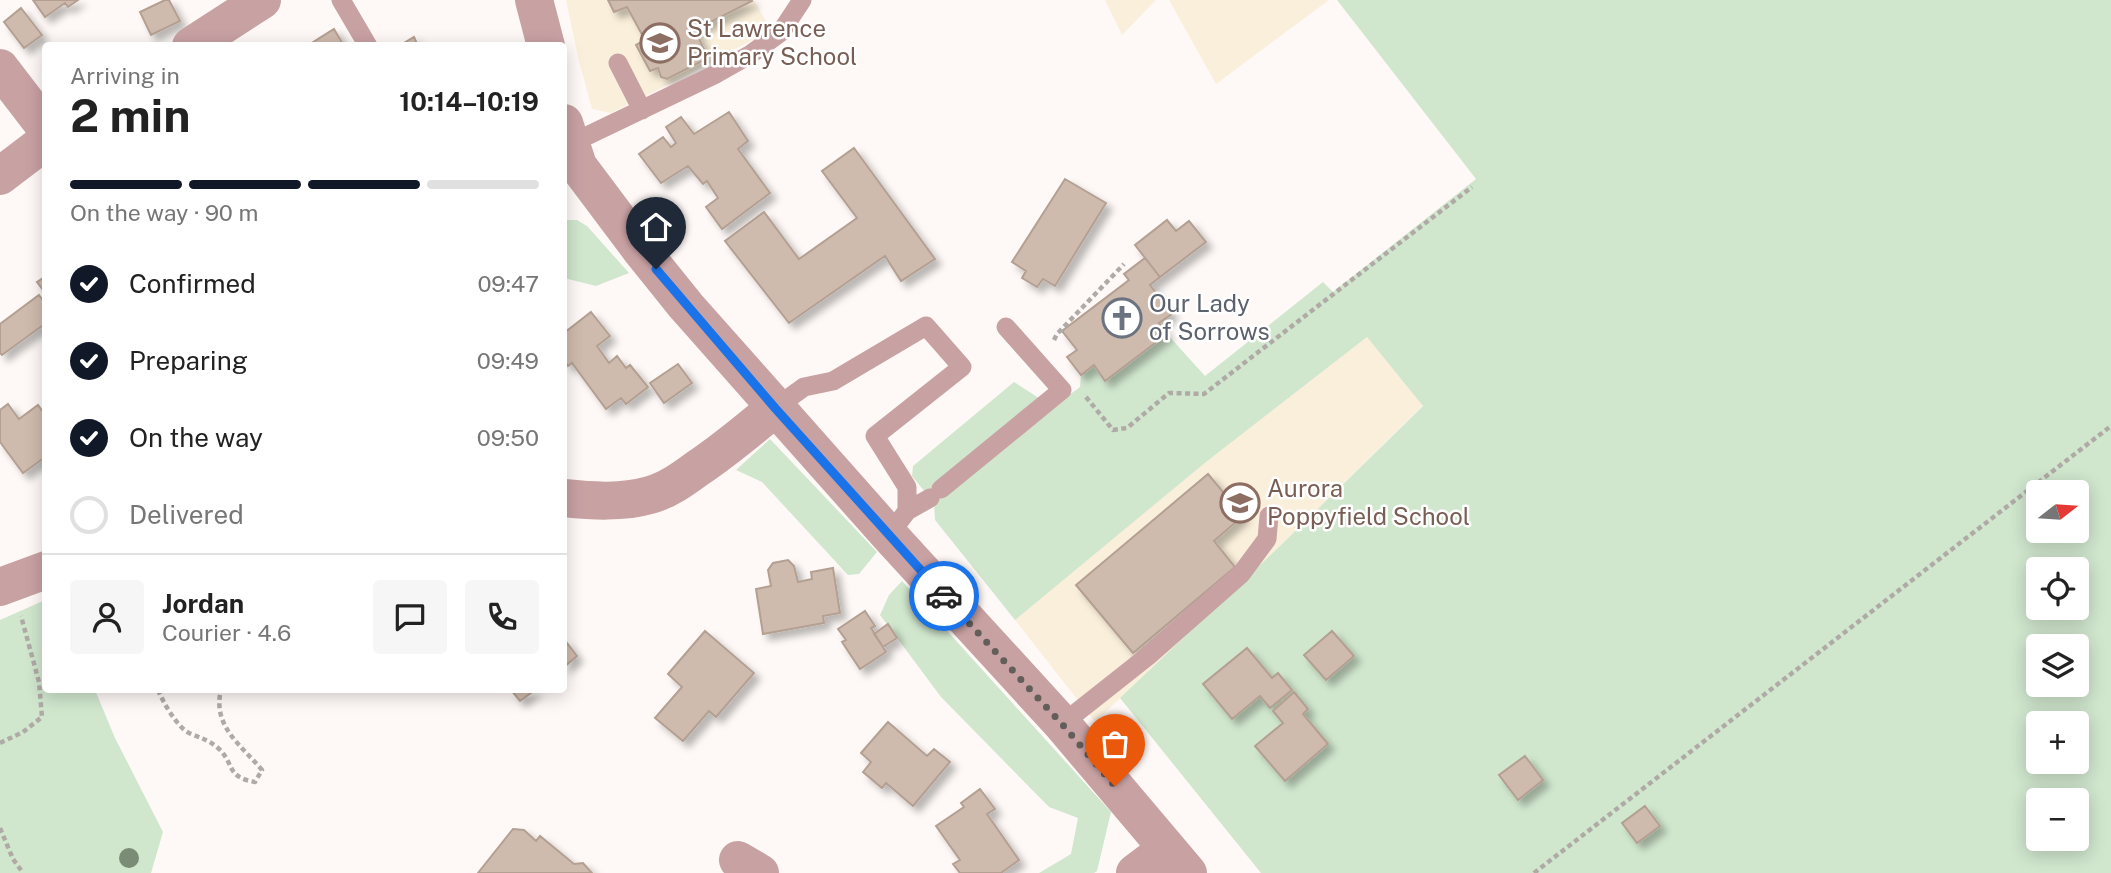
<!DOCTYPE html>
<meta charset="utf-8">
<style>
body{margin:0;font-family:"Public Sans",sans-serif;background:#f6f6f6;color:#222;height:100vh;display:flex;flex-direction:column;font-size:26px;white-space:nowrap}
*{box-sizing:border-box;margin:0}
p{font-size:23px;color:#767676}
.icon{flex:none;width:38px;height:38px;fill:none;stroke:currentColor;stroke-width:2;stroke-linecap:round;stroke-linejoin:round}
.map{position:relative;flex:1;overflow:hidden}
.panel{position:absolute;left:42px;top:42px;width:525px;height:651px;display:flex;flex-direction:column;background:#fff;border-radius:7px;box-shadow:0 4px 18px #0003}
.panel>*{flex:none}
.needle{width:46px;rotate:73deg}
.controls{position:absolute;left:2026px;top:480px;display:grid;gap:14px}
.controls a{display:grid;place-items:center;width:63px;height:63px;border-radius:7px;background:#fff;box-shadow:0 4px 18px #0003;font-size:35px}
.pin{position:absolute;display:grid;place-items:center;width:60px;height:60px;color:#fff;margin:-72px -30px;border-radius:50% 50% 50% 0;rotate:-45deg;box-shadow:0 0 7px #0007}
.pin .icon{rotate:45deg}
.courier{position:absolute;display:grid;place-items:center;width:70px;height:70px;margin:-35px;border:5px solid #1a73e8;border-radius:50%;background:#fff;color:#222;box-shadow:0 2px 9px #0007}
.overview em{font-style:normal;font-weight:700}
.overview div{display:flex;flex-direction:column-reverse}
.overview{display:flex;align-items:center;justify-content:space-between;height:119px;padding:0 28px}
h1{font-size:46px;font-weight:700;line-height:52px}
.bar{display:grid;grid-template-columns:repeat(4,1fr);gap:10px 7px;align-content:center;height:84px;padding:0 28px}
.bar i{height:9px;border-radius:5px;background:#e0e0e0}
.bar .active{background:#111827}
.bar p{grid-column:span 4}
.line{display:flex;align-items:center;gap:18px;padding:0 28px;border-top:2px solid #e0e0e0}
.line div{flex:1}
.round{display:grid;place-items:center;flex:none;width:74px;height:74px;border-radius:7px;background:#f6f6f6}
ol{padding:0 28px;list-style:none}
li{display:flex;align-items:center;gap:21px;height:77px}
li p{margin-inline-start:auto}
li .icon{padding:7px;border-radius:50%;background:#111827;color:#fff;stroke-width:4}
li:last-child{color:#767676}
li i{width:38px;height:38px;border:4px solid #e0e0e0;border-radius:50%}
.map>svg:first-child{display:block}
.education{fill:#faefda}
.green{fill:#d0e6cd;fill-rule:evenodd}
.building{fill:#cfbbad;stroke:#b3a092;stroke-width:2;filter:url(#shadow)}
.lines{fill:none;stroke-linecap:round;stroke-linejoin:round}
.path{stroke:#b0aaa7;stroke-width:4.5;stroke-dasharray:5 3.5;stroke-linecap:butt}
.service{stroke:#c8a1a3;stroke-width:19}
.minor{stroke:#c8a1a3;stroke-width:38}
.tertiary{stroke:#c8a1a3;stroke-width:38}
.tree{fill:#7b8c76}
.done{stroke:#645e5a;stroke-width:7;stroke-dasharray:0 12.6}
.route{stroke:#1a73e8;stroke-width:9}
.labels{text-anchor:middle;stroke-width:5;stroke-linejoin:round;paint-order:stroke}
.education-label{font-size:24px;fill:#785e54;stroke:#fff;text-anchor:start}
.worship-label{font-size:24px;fill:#5b616d;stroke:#fff;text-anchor:start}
</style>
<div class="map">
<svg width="2111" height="873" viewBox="0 0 2111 873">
<defs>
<filter id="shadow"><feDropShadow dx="6" dy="6" stdDeviation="3.5" flood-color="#0004"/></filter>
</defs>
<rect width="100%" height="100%" fill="#fef9f6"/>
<!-- education -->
<path class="education" d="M566,0H754L771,30L680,79L611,113L592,109L578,57Z
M1105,0H1156L1122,35Z
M1169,0H1329L1216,84Z
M1367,337L1423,405L1282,544L1095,722L1015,620L1206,462Z"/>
<!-- green -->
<path class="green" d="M1337,0H2111V873H1261L1120,698L1282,544L1423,406L1367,337L1206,462L1015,620L935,520L934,503L912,476L913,466L1014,382L1048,404C1060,398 1071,395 1080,387L1081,375L1094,365L1106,380L1167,334L1205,376L1323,282L1333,292L1476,179ZM2039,492H2077V530H2039ZM2039,569H2077V607H2039ZM2039,646H2077V684H2039ZM2039,723H2077V761H2039ZM2039,800H2077V838H2039Z
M564,220H577L587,226L629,273L596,286L564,278Z
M770,439L877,552L859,574L848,575L762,482L736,470Z
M902,581L1111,812L1097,871L1094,873H1039L1071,854L1078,818L1049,807L941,697L880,615L889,595Z
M45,600L46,690H95L115,738L163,832L151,873H0V620Z"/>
<!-- building -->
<path class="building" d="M33,0H78L68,7L65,3L45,17Z
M165,0H169L180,21L151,35L140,12Z
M608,0H751L752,1L695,30L708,58L667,79L661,77L658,68L650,71L636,45L645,40L627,7L614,12Z
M21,8L42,35L24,48L4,22Z
M334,29L344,46H307Z
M414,37L418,46H399Z
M729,112L748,141L738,149L770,193L722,229L706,207L718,198L707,181L703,184L688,166L661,183L639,154L663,137L671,147L676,143L666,127L681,117L694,134Z
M854,148L935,259L901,281L885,256L789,323L725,241L764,212L799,259L857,218L822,171Z
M1065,179L1106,203L1055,286L1043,279L1037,287L1022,278L1026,271L1012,262Z
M1167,220L1176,231L1189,221L1206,242L1160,277L1135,245Z
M1145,258L1160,277L1150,285L1172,314L1159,323L1167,334L1105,381L1094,365L1081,375L1067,357L1077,350L1062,331L1129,280L1124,274Z
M46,276V294L37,282Z
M39,295L46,304V323L2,355L0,353V324Z
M591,312L610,336L597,346L609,363L617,356L626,368L630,365L648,387L626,404L621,398L606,409L572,363L568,366L564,360V333Z
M678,364L692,383L664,403L650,383Z
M8,404L19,419L38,405L46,416V460L44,458L23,473L0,442V410Z
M1208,474L1243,516L1214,541L1235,567L1133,653L1076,585Z
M788,560L794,566L798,582L812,579L811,572L833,568L840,613L823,616L824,623L763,634L756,589L771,586L768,570L773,563Z
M865,611L875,626L871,628L886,652L860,669L842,642L846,640L838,629Z
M888,624L897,638L883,647L874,634Z
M705,631L754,673L716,717L709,711L683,741L655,718L682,687L668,674Z
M1332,631L1354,656L1326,680L1304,655Z
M564,639L577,656L564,667Z
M1247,648L1272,678L1278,673L1292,690L1270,708L1260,696L1232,719L1203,684Z
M511,690H535L520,701Z
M1294,692L1308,709L1303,714L1328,744L1285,781L1255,746L1283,723L1273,711Z
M888,722L927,756L934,749L950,762L913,806L886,783L882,788L863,772L871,762L861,753Z
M1525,756L1543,780L1518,800L1499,775Z
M980,789L995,809L987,814L1019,860L1001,873H960L953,864L960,860L936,826L964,807L961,803Z
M1645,806L1660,826L1637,843L1622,823Z
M513,829L524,830L536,841L540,836L574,864L583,863L592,873H478Z"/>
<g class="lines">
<!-- path -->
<path class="path" d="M1054,340L1057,334L1124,264
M1086,397L1113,430L1127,428L1169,393L1204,394L1472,187
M158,690C163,702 177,727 189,733C200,738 209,740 218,748C235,763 225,777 255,782L262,770C241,745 212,726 221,690
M0,743L23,732L42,717L39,682L21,616
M0,828L13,859L23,873
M1534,873L2111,426"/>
<!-- service -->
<path class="service" d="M341,0L368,46
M618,63L642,110
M570,144L714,75L751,54L781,32L802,0
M775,408L804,387L833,381L926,326L962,367L875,436L907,487V511L889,535
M941,489L1062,390L1006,327
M907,511L930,498
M1062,724L1148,656L1241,574L1267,539L1269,516"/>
<!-- minor -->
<path class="minor" d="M0,68L46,128
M564,498C592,501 622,503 650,495C668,490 683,479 698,468C725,450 750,429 775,408
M0,587L46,570
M738,860L760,873
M1135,873L1167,849"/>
<!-- tertiary -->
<path class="tertiary" d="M534,0L546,46
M191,46L262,0
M564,123L578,166L641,250L686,306L889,535L1062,724L1188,873
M0,176L46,141"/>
</g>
<!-- trees -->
<circle class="tree" cx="129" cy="858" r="10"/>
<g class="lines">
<!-- done -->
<path class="done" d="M944,596L1062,724L1115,786"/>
<!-- route -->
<path class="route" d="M656,269L775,408L944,596"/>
</g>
<!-- icons -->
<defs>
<g id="school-ring" transform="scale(2.0125)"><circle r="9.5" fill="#fff" stroke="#8d6e63" stroke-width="1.5"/><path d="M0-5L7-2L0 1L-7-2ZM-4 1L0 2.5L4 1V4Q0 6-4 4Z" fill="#8d6e63"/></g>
<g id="church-ring" transform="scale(2.0125)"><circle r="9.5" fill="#fff" stroke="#6b7280" stroke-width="1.5"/><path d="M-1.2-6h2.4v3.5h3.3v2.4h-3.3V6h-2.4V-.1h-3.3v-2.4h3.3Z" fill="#6b7280"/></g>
</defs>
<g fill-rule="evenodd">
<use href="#school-ring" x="660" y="43"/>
<use href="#church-ring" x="1122" y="318"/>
<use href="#school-ring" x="1240" y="503"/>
</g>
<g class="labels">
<!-- education labels -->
<g class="education-label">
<text x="687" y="37">St Lawrence<tspan x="687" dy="28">Primary School</tspan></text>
<text x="1267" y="497">Aurora<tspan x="1267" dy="28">Poppyfield School</tspan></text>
</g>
<!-- worship labels -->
<g class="worship-label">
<text x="1149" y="312">Our Lady<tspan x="1149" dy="28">of Sorrows</tspan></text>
</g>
</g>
</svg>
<div class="controls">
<a><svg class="needle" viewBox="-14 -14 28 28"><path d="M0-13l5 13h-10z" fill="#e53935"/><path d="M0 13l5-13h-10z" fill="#767676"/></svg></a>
<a><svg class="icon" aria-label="locate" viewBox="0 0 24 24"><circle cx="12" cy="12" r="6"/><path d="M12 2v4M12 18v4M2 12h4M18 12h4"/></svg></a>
<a><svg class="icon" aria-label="layers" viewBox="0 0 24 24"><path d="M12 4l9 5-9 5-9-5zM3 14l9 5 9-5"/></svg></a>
<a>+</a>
<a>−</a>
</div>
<div class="pin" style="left:1115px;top:786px;background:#ea580c"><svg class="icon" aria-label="bag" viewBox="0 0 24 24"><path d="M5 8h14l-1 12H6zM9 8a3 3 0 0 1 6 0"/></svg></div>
<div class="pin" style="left:656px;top:269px;background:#1f2937"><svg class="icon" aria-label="home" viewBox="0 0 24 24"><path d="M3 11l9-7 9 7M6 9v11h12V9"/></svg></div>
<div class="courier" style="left:944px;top:596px"><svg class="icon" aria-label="car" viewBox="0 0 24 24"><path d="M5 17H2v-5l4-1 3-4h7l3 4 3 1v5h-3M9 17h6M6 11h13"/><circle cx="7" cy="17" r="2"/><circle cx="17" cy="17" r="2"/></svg></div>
<section class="panel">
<div class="overview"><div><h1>2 min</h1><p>Arriving in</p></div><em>10:14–10:19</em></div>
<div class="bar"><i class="active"></i><i class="active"></i><i class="active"></i><i></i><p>On the way · 90 m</p></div>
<ol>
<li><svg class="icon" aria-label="check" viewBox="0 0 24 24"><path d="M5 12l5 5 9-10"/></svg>Confirmed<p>09:47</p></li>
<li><svg class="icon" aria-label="check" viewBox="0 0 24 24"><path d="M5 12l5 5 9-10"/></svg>Preparing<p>09:49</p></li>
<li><svg class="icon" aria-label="check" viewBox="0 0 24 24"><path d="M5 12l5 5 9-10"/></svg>On the way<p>09:50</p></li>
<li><i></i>Delivered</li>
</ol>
<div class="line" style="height:126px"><a class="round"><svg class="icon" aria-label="person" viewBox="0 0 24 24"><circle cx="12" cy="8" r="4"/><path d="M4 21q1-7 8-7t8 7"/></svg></a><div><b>Jordan</b><p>Courier · 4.6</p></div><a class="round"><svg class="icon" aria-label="chat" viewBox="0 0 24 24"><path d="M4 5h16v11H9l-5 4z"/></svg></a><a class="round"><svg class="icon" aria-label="phone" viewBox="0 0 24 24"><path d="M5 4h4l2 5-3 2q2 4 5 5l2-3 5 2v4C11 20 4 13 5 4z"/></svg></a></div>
</section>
</div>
